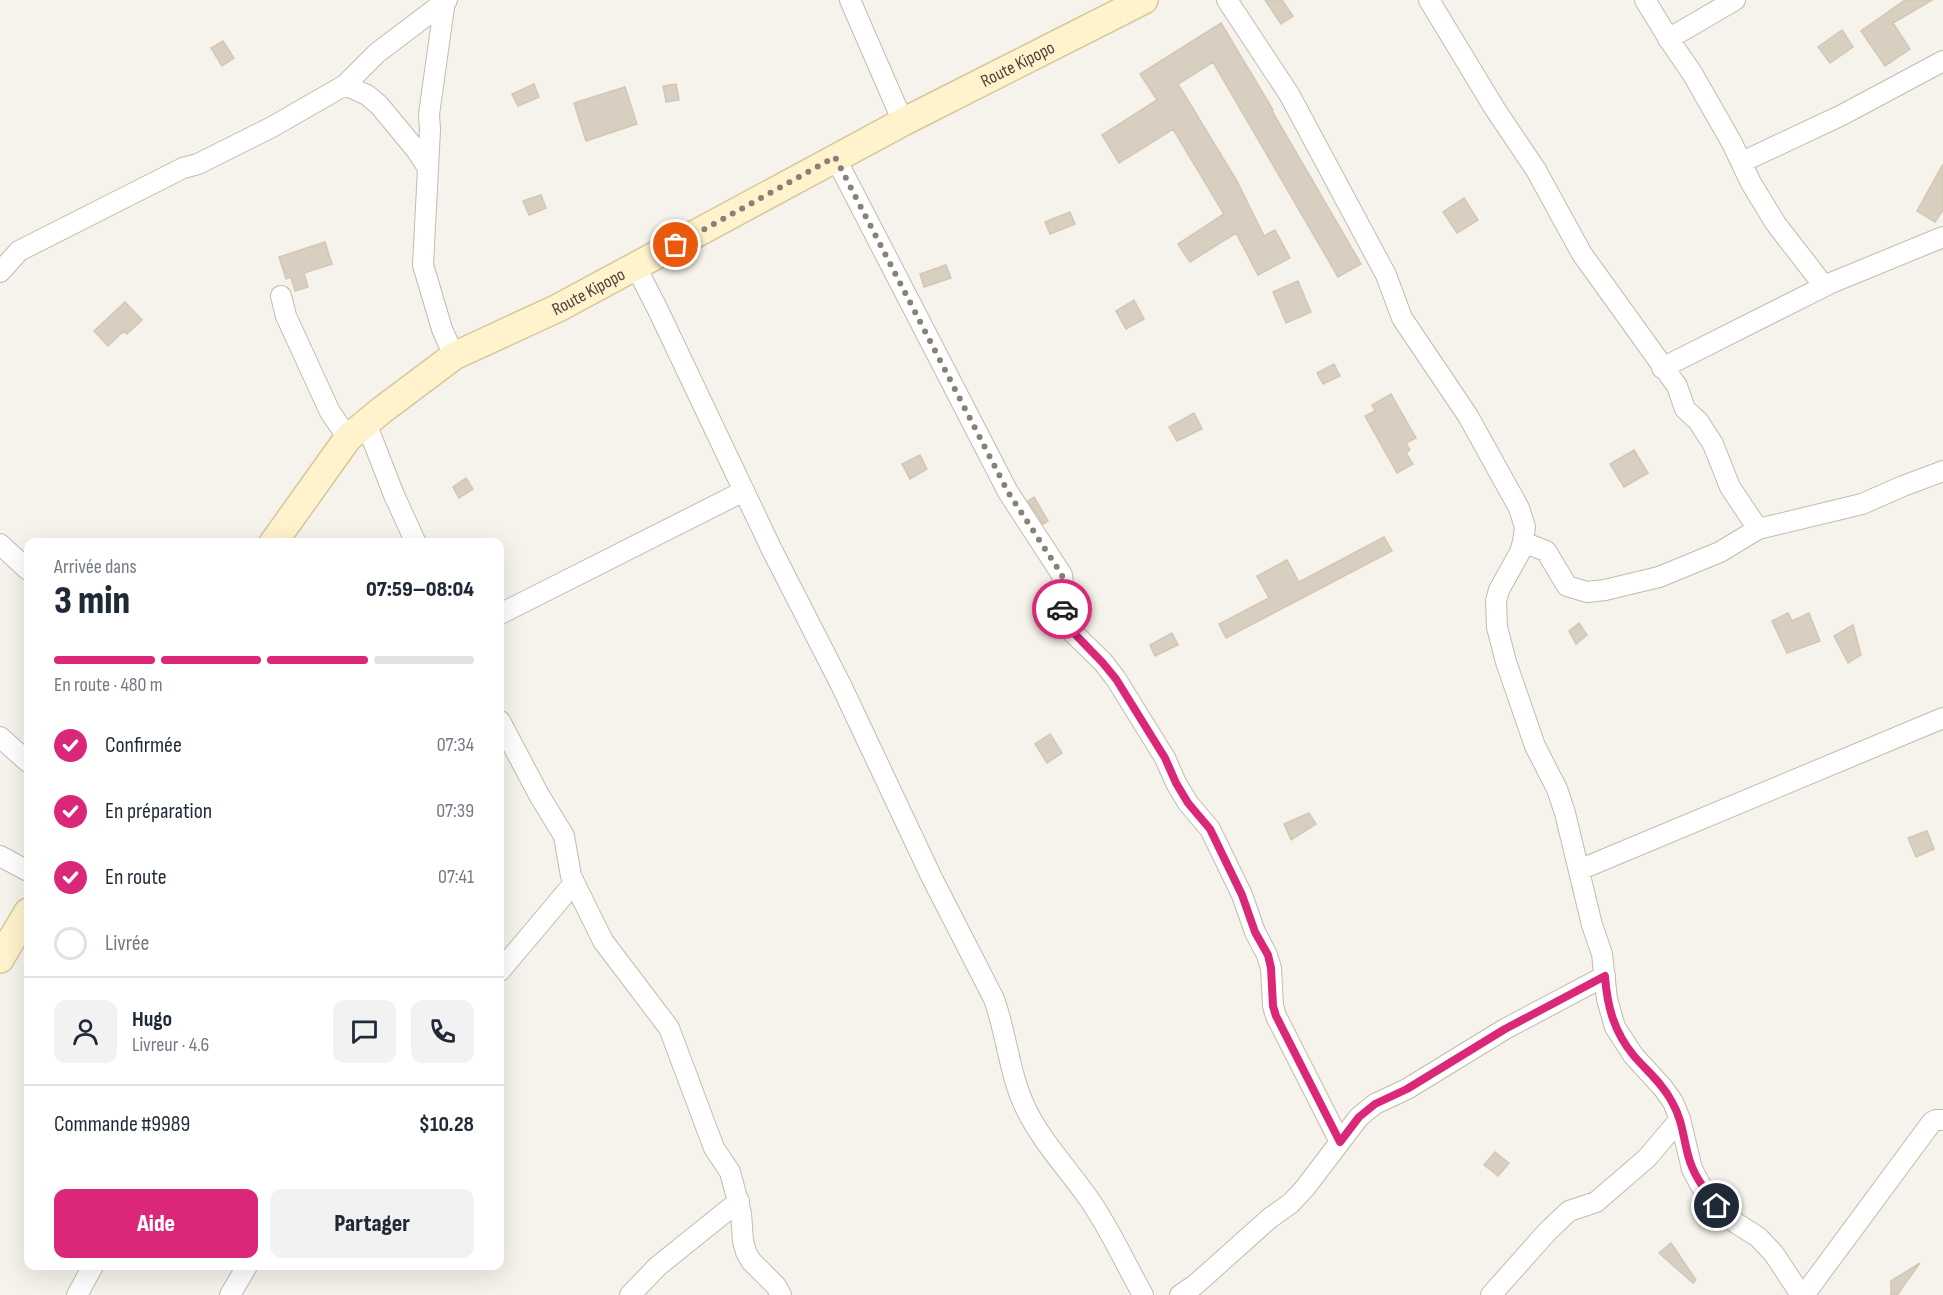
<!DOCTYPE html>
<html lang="fr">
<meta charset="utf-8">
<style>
body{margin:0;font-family:"Sofia Sans Condensed",sans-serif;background:#f2f2f3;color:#1f2937;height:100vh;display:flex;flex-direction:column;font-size:22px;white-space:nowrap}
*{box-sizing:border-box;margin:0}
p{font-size:20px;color:#747a83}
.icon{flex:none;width:33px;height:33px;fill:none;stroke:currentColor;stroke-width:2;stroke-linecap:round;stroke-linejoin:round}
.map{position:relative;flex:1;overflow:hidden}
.side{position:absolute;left:24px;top:538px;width:480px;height:732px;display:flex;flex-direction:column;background:#fff;border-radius:12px;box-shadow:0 6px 24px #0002}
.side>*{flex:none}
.pin{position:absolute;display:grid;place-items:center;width:51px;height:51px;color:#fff;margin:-26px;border:3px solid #fff;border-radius:50%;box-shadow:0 2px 6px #0007}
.courier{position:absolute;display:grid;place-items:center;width:60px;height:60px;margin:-30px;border:4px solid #db2777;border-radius:50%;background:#fff;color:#222;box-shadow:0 2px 8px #0007}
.headline em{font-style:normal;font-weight:800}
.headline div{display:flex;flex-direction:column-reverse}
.headline{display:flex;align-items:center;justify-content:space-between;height:102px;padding:0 30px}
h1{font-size:39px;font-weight:800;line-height:45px}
.bar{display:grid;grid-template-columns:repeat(4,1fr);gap:9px 6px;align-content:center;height:72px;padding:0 30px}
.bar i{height:8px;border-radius:4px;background:#e0e1e3}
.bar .current{background:#db2777}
.bar p{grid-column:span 4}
.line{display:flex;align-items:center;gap:15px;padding:0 30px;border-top:2px solid #e0e1e3}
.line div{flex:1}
.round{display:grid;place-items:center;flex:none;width:63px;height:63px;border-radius:12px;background:#f2f2f3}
ol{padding:0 30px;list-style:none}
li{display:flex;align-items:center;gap:18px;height:66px}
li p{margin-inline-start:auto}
li .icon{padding:6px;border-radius:50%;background:#db2777;color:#fff;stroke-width:4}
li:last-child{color:#747a83}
li i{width:33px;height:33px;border:3px solid #e0e1e3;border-radius:50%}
.cta{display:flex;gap:12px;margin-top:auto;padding:12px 30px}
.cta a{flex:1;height:69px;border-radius:12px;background:#db2777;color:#fff;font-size:24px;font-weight:800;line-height:69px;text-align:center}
.cta a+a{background:#f2f2f3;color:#1f2937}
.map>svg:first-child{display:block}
.building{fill:#d8cfc1;stroke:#d3c7b4;stroke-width:1.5}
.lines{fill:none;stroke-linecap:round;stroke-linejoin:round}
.minor-casing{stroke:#c2bbae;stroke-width:22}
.secondary-casing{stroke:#d6c79b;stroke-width:30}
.minor{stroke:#fff;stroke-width:20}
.secondary{stroke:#fff3cd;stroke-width:27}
.done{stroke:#878178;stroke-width:6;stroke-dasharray:0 10.8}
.route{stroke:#db2777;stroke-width:8}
.labels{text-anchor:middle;stroke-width:5;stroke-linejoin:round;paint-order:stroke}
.street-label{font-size:18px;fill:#4b4439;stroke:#fff}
</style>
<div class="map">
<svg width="1943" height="1295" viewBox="0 0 1943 1295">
<rect width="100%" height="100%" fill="#f6f3ec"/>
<!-- building -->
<path class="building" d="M1265,0H1282L1293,16L1281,24Z
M1905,0H1932L1893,23L1910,49L1885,66L1861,31Z
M1221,23L1273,110L1272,111L1361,264L1338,277L1213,62L1178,84L1237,181L1264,236L1275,230L1290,258L1258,275L1236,233L1190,262L1178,244L1224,214L1173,129L1119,163L1102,135L1157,100L1140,74Z
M1842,30L1853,47L1830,63L1818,47Z
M223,41L234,58L222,66L211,48Z
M534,84L539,97L518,106L512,94Z
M676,84L679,100L666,102L663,86Z
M625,87L637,124L586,141L574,103Z
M1943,164V210L1935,222L1917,211Z
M541,195L546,208L529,215L523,201Z
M1464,198L1478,220L1457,233L1443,212Z
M1070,212L1075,224L1050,234L1045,222Z
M325,242L332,264L304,273L308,287L295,291L291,277L286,279L279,257Z
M946,265L951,278L924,287L920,274Z
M1298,281L1311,312L1286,323L1273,292Z
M1134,300L1144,319L1126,329L1116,311Z
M125,302L142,320L127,334L124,331L108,346L94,331Z
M1334,364L1340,376L1323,384L1317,373Z
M1391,394L1416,438L1406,443L1410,450L1406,453L1413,464L1397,473L1365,416L1375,411L1372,405Z
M1194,413L1202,429L1177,441L1169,427Z
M1634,450L1648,473L1624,487L1610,464Z
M920,455L927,469L910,479L902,464Z
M466,478L473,489L459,498L453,487Z
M1034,497L1048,521L1043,524L1028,501Z
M1384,537L1392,551L1226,638L1219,624L1269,598L1257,576L1287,560L1299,582Z
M1788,613L1792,621L1809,613L1820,641L1787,653L1772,621Z
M1579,623L1587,635L1576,644L1569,631Z
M1853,625L1861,655L1848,663L1834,636Z
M1172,633L1178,645L1155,656L1150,645Z
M1050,734L1062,753L1047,763L1035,744Z
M1309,813L1316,824L1291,840L1284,824Z
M1927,831L1934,849L1916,857L1908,838Z
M1495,1152L1509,1163L1498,1176L1484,1165Z
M1671,1243L1696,1280L1693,1283L1659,1253Z
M1920,1263L1897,1295H1891V1281Z"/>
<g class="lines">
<!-- minor casing -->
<g class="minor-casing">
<path id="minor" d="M447,0L377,53L345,85L367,95L379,105L417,151L428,168L423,265L442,329L454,356
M850,0L903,122
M1227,0L1289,94L1386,275L1402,318L1468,416L1519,508L1525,527L1523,542L1520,552L1499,590L1496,601L1497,627L1506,662L1535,746L1557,789L1565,813L1592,925L1602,954L1607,999L1615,1027L1633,1055L1663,1088L1673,1102L1680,1119L1692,1169L1701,1186L1717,1206L1736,1223L1758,1237L1774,1254L1801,1295
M1429,0L1495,109L1536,170L1582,254L1677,386L1685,409L1698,421L1713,444L1730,487L1758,529
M1645,0L1672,44L1692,73L1732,143L1751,183L1776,224L1824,286
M1668,39L1735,0
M835,157L1008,492L1062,575L1064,590L1062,607L1064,619L1069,629L1103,662L1116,679L1165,758L1176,783L1188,803L1210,829L1242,895L1255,932L1267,955L1271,968L1273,1006L1276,1016L1340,1142
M1742,162L1842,115L1943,61
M428,168L430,130L429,114L445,0
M636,267L658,310L772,550L841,685L932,878L994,999C1007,1035 1009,1074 1026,1109C1042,1142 1068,1169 1089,1199C1110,1229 1125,1263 1143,1295
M0,272L19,251L183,168L198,164L272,127L345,85
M281,296L286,316L330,412L348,438
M1662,368L1831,283L1943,237
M366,423L394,495L416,543
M1523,542L1546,551L1567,586L1587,592L1605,590L1659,577L1720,552L1758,529L1862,504L1903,486L1943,471
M0,544L28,570
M500,614L744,491
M500,721L539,795L564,836L571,876L603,941L669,1028L714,1148L730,1172L741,1213L743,1241L746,1252L751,1261L776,1286L781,1295
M0,737L28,762
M0,856L28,871
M1579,870L1943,718
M500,971L574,883
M77,1295L93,1266
M230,1295L247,1266
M630,1295L658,1266L739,1201
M1180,1295L1195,1285L1270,1218L1291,1203L1305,1188L1359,1117L1375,1104L1407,1089L1505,1029L1605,976
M1491,1295L1547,1232L1569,1211L1596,1202L1647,1158L1680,1119
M1804,1295L1932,1122L1936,1120H1943"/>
</g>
<!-- secondary casing -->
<g class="secondary-casing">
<g id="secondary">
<path id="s1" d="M273,543L348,438L382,410L454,356L558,308L903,122L1144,0"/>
<path d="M0,959L28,912"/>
</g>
</g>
<!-- minor -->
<use href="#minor" class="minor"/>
<!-- secondary -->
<use href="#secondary" class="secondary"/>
</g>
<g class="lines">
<!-- done -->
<path class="done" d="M676,245L835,157L1008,492L1062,575L1064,590L1062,609"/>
<!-- route -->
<path class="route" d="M1062,609L1064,619L1069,628L1102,662L1116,679L1165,758L1176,783L1188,803L1210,829L1242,895L1255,932L1268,955L1271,968L1273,1006L1276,1016L1340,1142L1359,1117L1375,1104L1407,1089L1505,1029L1605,976C1607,1006 1614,1032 1634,1056C1647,1071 1663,1084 1672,1102C1682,1119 1683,1136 1688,1155C1693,1175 1705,1190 1717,1206"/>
</g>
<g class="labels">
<!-- street labels -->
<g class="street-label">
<text dy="6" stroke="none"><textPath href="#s1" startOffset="898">Route Kipopo</textPath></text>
<text dy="6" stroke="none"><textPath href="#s1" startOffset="412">Route Kipopo</textPath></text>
</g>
</g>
</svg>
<div class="pin" style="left:676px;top:245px;background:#ea580c"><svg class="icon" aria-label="bag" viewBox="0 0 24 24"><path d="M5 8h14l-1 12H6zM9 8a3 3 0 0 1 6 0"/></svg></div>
<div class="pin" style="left:1717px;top:1206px;background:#1f2937"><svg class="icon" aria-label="home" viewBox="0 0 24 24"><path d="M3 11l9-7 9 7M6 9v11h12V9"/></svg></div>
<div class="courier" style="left:1062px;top:609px"><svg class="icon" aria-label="car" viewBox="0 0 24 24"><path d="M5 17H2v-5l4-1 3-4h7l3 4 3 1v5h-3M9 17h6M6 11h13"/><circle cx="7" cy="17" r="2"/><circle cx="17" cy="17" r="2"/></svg></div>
<section class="side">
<div class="headline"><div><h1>3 min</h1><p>Arrivée dans</p></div><em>07:59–08:04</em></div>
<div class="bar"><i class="current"></i><i class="current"></i><i class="current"></i><i></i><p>En route · 480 m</p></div>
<ol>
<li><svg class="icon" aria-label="check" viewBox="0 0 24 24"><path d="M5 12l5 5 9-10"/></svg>Confirmée<p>07:34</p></li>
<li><svg class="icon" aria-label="check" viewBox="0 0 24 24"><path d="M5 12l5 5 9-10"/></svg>En préparation<p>07:39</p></li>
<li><svg class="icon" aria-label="check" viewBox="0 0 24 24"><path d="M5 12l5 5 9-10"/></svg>En route<p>07:41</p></li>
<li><i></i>Livrée</li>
</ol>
<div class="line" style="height:108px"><a class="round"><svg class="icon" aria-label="person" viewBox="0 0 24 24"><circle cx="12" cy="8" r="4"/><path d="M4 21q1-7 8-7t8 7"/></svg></a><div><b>Hugo</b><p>Livreur · 4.6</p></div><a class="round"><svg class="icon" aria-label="chat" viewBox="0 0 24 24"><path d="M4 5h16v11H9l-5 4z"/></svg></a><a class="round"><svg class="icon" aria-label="phone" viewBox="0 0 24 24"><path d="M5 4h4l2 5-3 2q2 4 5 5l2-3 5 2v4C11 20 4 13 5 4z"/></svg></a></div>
<div class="line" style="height:78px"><div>Commande #9989</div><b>$10.28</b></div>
<div class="cta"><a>Aide</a><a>Partager</a></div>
</section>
</div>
